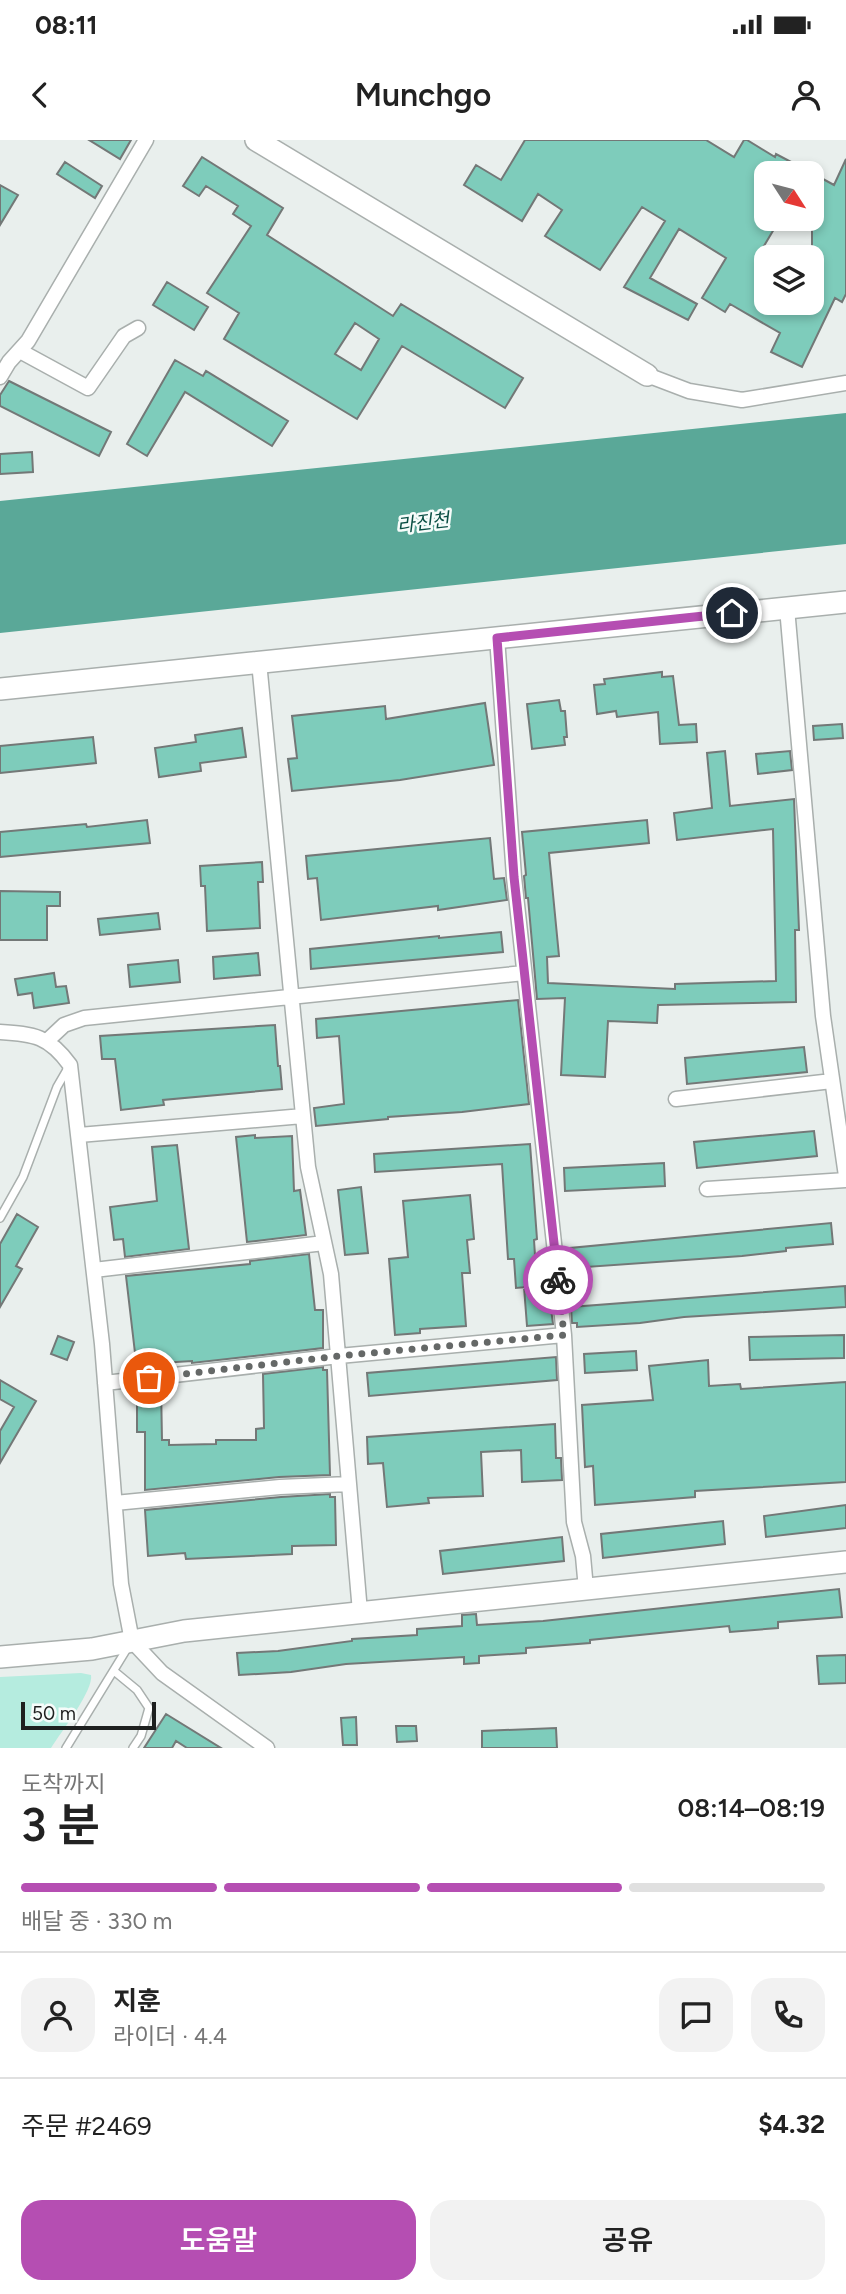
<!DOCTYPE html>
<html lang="ko">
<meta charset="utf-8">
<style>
body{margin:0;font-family:Figtree,"Noto Sans KR",sans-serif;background:#f2f2f2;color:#222;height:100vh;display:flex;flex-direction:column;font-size:26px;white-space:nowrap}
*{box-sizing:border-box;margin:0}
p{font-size:23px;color:#767676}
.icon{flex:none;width:38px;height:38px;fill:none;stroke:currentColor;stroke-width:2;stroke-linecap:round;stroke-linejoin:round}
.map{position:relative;height:1608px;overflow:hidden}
.drawer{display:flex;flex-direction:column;background:#fff;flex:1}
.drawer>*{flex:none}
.needle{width:46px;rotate:126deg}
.fabs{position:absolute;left:754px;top:21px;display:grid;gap:14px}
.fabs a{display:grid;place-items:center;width:70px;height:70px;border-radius:14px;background:#fff;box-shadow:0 4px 10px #0003;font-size:35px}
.scale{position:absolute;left:21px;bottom:18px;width:135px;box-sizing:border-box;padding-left:7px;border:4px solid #1e201f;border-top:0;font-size:19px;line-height:24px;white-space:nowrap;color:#1e201f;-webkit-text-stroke:5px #f6fcfa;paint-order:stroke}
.pin{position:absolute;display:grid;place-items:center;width:60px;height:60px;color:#fff;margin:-30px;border:4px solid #fff;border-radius:50%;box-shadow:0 2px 7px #0007}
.courier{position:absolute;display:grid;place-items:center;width:70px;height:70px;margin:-35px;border:5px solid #b54eb2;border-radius:50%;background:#fff;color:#222;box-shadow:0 2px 9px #0007}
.summary em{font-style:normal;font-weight:600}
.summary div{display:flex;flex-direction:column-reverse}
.summary{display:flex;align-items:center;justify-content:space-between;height:119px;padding:0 21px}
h1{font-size:46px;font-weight:600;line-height:52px}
.bar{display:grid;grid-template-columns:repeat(4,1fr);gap:10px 7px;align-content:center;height:84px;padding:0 21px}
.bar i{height:9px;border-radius:5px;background:#e0e0e0}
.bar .selected{background:#b54eb2}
.bar p{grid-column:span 4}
.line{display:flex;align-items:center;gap:18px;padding:0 21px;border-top:2px solid #e0e0e0}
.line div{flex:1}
.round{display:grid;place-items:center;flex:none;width:74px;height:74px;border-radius:21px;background:#f2f2f2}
.primary-button{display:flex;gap:14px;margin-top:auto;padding:14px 21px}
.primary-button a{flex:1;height:80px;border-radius:21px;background:#b54eb2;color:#fff;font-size:28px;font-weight:600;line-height:80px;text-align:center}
.primary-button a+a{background:#f2f2f2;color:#222}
.status{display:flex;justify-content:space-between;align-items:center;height:49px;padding:0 35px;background:#fff;direction:ltr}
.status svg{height:19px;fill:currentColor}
header{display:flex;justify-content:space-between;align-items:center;height:91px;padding:0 21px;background:#fff;font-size:32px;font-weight:600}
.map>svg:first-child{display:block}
.green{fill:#b5ecdf}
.water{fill:#5aa898}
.building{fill:#7eccbb;stroke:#737877;stroke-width:2;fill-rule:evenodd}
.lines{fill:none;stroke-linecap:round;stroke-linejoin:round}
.lane-casing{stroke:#a9afad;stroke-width:10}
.street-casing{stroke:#a9afad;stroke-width:17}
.secondary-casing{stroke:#a9afad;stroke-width:24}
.lane{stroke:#fff;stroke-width:7}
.street{stroke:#fff;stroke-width:14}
.secondary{stroke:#fff;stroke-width:21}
.done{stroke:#656867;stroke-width:7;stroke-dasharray:0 12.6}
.route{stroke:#b54eb2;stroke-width:9}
.labels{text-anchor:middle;stroke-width:5;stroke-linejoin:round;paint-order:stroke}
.water-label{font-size:19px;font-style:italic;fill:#0a4f44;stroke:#f6fcfa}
</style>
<div class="status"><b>08:11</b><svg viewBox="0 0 49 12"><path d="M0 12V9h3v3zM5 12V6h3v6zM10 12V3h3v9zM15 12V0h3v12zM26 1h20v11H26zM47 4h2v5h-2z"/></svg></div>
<header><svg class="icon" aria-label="back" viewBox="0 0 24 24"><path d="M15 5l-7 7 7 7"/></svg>Munchgo<svg class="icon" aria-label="person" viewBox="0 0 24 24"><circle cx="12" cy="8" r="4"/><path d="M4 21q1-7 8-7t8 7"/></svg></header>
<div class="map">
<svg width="846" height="1608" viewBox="0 0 846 1608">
<rect width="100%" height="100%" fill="#e9efed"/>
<!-- green -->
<path class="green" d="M81,1533L91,1535C94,1550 61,1592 51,1608H0V1537Z"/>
<!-- water -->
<path class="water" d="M846,273V404L0,493V361Z"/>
<!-- building -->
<path class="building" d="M89,0H131L120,19Z
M525,0H706L734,17L744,0H747L775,17L776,14L812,33H766V79H780L758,116L766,121V163H812V33L834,45L846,19V154L842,162L835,158L802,227L771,212L780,193L730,164L725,172L702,158L726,118L679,89L650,138L697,164L688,180L624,147L665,81L642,67L600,130L545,96L562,70L538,54L522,81L464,45L476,25L501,40Z
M202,17L283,68L267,95L393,176L401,164L523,238L505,268L402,206L357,279L224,199L239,173L207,153L251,86L233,74L238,66L206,46L199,56L183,46ZM355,183L379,199L361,230L335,214Z
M65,22L102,46L95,58L57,34Z
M0,45L18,55L0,85Z
M167,142L208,167L194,190L153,165Z
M175,220L203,236L206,231L288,281L272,306L185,252L147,316L127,304Z
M9,241L111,292L99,316L0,266V255Z
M32,312L33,332L0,334V314Z
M662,532V537L673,536L679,585L696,584L697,602L660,604L658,572L617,577L616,571L597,574L594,545L605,544L604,539Z
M559,560L561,571H565L567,597H564L565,605L532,609L527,564Z
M485,563L494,625L400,640L292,651L288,619L297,618L292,576L385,566L386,579Z
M842,584L843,598L814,600L813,586Z
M242,588L246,617L200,623L201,631L159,637L155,608L196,602L195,595Z
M93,597L96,623L0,633V606Z
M725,611L730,666L794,659L799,790H795L796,862L658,865L657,883L608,881L605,937L561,935L565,858L537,859L528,758H526L524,736L526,735L522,692L647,680L649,703L549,713L559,816L547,817L548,843L675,849V844L776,841L773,689L677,700L674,673L712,668L707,613Z
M790,611L792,630L758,634L756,614Z
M147,680L150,703L0,717V692L86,684L87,687Z
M490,698L494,739L504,738L507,760L438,770V766L321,780L317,738L308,739L306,716Z
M262,722L263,742H258L260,788L207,791L205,746H201L200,726Z
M0,751L60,752V766H47V800H0Z
M158,773L160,789L100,795L98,779Z
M501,792L503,812L311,829L310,809L439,796V798Z
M258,813L260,835L214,839L213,817Z
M178,820L180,842L130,847L128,825Z
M54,833L56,847L66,846L69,863L34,868L32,853L18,855L15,839Z
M518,860L529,964L462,972L388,977V979L316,986L314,968L344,964L339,896L317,898L316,879Z
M275,885L278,926H280L282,949L163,960L164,965L121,970L115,919H102L100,896Z
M804,907L807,932L687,944L685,918Z
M814,991L817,1016L697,1028L694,1002Z
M255,995V998L292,996L294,1051L300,1050L306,1095L247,1102L236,997Z
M530,1004L537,1099L534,1100L537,1146L516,1148L514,1119H508L502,1024L375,1032L374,1014Z
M177,1005L189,1109L125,1117L123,1099L114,1100L110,1067L157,1061L152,1007Z
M664,1023L665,1046L565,1051L564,1028Z
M361,1047L368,1113L345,1115L338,1050Z
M470,1055L474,1099L467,1100L470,1133H462L466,1186L420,1189V1193L395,1195L389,1119L408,1117L403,1061Z
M17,1074L38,1087L16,1126L22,1129L0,1167V1104Z
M831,1083L833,1104L786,1108V1111L742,1116L572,1128L570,1108Z
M309,1114L315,1170H323V1208L192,1223V1221L160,1223L161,1227L137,1230L126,1136L250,1124V1121Z
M548,1146L553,1184L527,1186L524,1147Z
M845,1146L846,1167L684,1177L640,1183L577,1187V1183H572L571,1167Z
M844,1195V1218L750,1220L749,1197Z
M58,1196L74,1202L67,1220L51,1214Z
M636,1211L637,1230L585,1233L584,1214Z
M556,1217L557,1240L369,1256L367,1233Z
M708,1220L709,1246L740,1244L741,1249L846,1242V1342L695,1351V1357L595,1365L593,1326L585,1327L582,1265L653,1260L649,1226Z
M323,1227V1230H327L330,1335L279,1337L145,1350V1292H137V1249L161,1246L162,1300H169V1305L216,1304V1300H256V1289L264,1288L263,1234Z
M0,1240L36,1261L0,1323V1291L14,1267L0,1259Z
M555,1284L556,1318H561L562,1340L522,1342L521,1310L481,1312L483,1356L428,1358L429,1363L387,1367L383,1323L368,1324L367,1297Z
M330,1354V1357H335L336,1405L292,1406V1414L186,1419L185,1413L148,1416L145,1370L281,1357Z
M846,1365V1388L766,1397L764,1376Z
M723,1381L725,1404L603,1418L601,1394Z
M562,1397L564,1421L443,1434L440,1411Z
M839,1449L842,1477L778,1482V1488L730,1492L729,1486L590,1500V1503L526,1508V1513L479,1516V1523L464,1524V1517L346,1524L291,1532L239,1535L237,1513L278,1511L352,1501V1499L417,1495V1489L462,1486V1475L476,1474L477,1485L543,1481Z
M846,1515V1543L819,1544L817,1516Z
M166,1574L221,1608H187L176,1601L172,1608H144Z
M356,1577L357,1605H343L341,1578Z
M396,1586H416L417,1601L397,1602Z
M556,1588L557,1608H482V1591Z"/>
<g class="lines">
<!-- lane casing -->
<g class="lane-casing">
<path id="lane" d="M0,1078L23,1037L57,947L68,928
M114,1531L137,1550L149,1568L141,1596L133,1608
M66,1608L128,1507"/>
</g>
<!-- street casing -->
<g class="street-casing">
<path id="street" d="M20,211L88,248L124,196L138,188
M647,235L689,251L742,260L846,243
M0,237L9,222L28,201L146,0
M787,468L823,876L846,1036
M497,497L514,737L564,1195L574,1382L583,1416L586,1449
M259,522L308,1027L331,1134L360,1472
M0,892C34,894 49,896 70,925L102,1204L121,1444L132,1501L162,1533L267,1608
M48,900L64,885L84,878L524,833
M676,959L832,941
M79,995L303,976
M707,1049L846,1040
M94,1130L324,1103
M105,1243L339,1216L564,1195
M115,1363L280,1347L349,1344"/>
</g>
<!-- secondary casing -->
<g class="secondary-casing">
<path id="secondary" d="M256,0L647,235
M0,549L846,462
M0,1517L92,1509L184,1491L846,1422"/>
</g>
<!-- lane -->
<use href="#lane" class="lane"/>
<!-- street -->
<use href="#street" class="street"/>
<!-- secondary -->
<use href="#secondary" class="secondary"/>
</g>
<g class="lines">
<!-- done -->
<path class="done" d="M149,1238L339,1216L564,1195L558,1140"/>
<!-- route -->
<path class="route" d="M558,1140L514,737L497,498L732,473"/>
</g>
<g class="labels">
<!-- water labels -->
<g class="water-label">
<text transform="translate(423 382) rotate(-7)" y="7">라진천</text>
</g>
</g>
</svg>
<div class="fabs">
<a><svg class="needle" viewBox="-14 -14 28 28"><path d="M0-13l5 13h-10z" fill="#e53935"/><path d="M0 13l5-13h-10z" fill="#767676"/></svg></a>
<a><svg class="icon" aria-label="layers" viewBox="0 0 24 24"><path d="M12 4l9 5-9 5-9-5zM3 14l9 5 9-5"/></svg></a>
</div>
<div class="scale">50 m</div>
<div class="pin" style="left:149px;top:1238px;background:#ea580c"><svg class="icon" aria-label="bag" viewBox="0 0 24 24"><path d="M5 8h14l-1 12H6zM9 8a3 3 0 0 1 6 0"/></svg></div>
<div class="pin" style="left:732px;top:473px;background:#1f2937"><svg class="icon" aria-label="home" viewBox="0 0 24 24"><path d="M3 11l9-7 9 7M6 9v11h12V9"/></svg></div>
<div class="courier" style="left:558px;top:1140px"><svg class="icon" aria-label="bike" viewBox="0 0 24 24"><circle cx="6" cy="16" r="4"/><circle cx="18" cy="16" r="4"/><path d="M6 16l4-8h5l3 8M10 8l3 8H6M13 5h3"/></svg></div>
</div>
<section class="drawer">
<div class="summary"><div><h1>3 분</h1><p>도착까지</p></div><em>08:14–08:19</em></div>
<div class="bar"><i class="selected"></i><i class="selected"></i><i class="selected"></i><i></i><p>배달 중 · 330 m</p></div>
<div class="line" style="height:126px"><a class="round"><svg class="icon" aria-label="person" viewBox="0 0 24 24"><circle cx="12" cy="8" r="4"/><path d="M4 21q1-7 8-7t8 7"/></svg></a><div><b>지훈</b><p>라이더 · 4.4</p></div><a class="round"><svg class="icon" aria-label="chat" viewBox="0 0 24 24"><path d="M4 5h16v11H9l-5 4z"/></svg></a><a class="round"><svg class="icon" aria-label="phone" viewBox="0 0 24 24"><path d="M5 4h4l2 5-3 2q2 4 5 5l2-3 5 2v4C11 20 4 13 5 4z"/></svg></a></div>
<div class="line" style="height:91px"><div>주문 #2469</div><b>$4.32</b></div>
<div class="primary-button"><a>도움말</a><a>공유</a></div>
</section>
